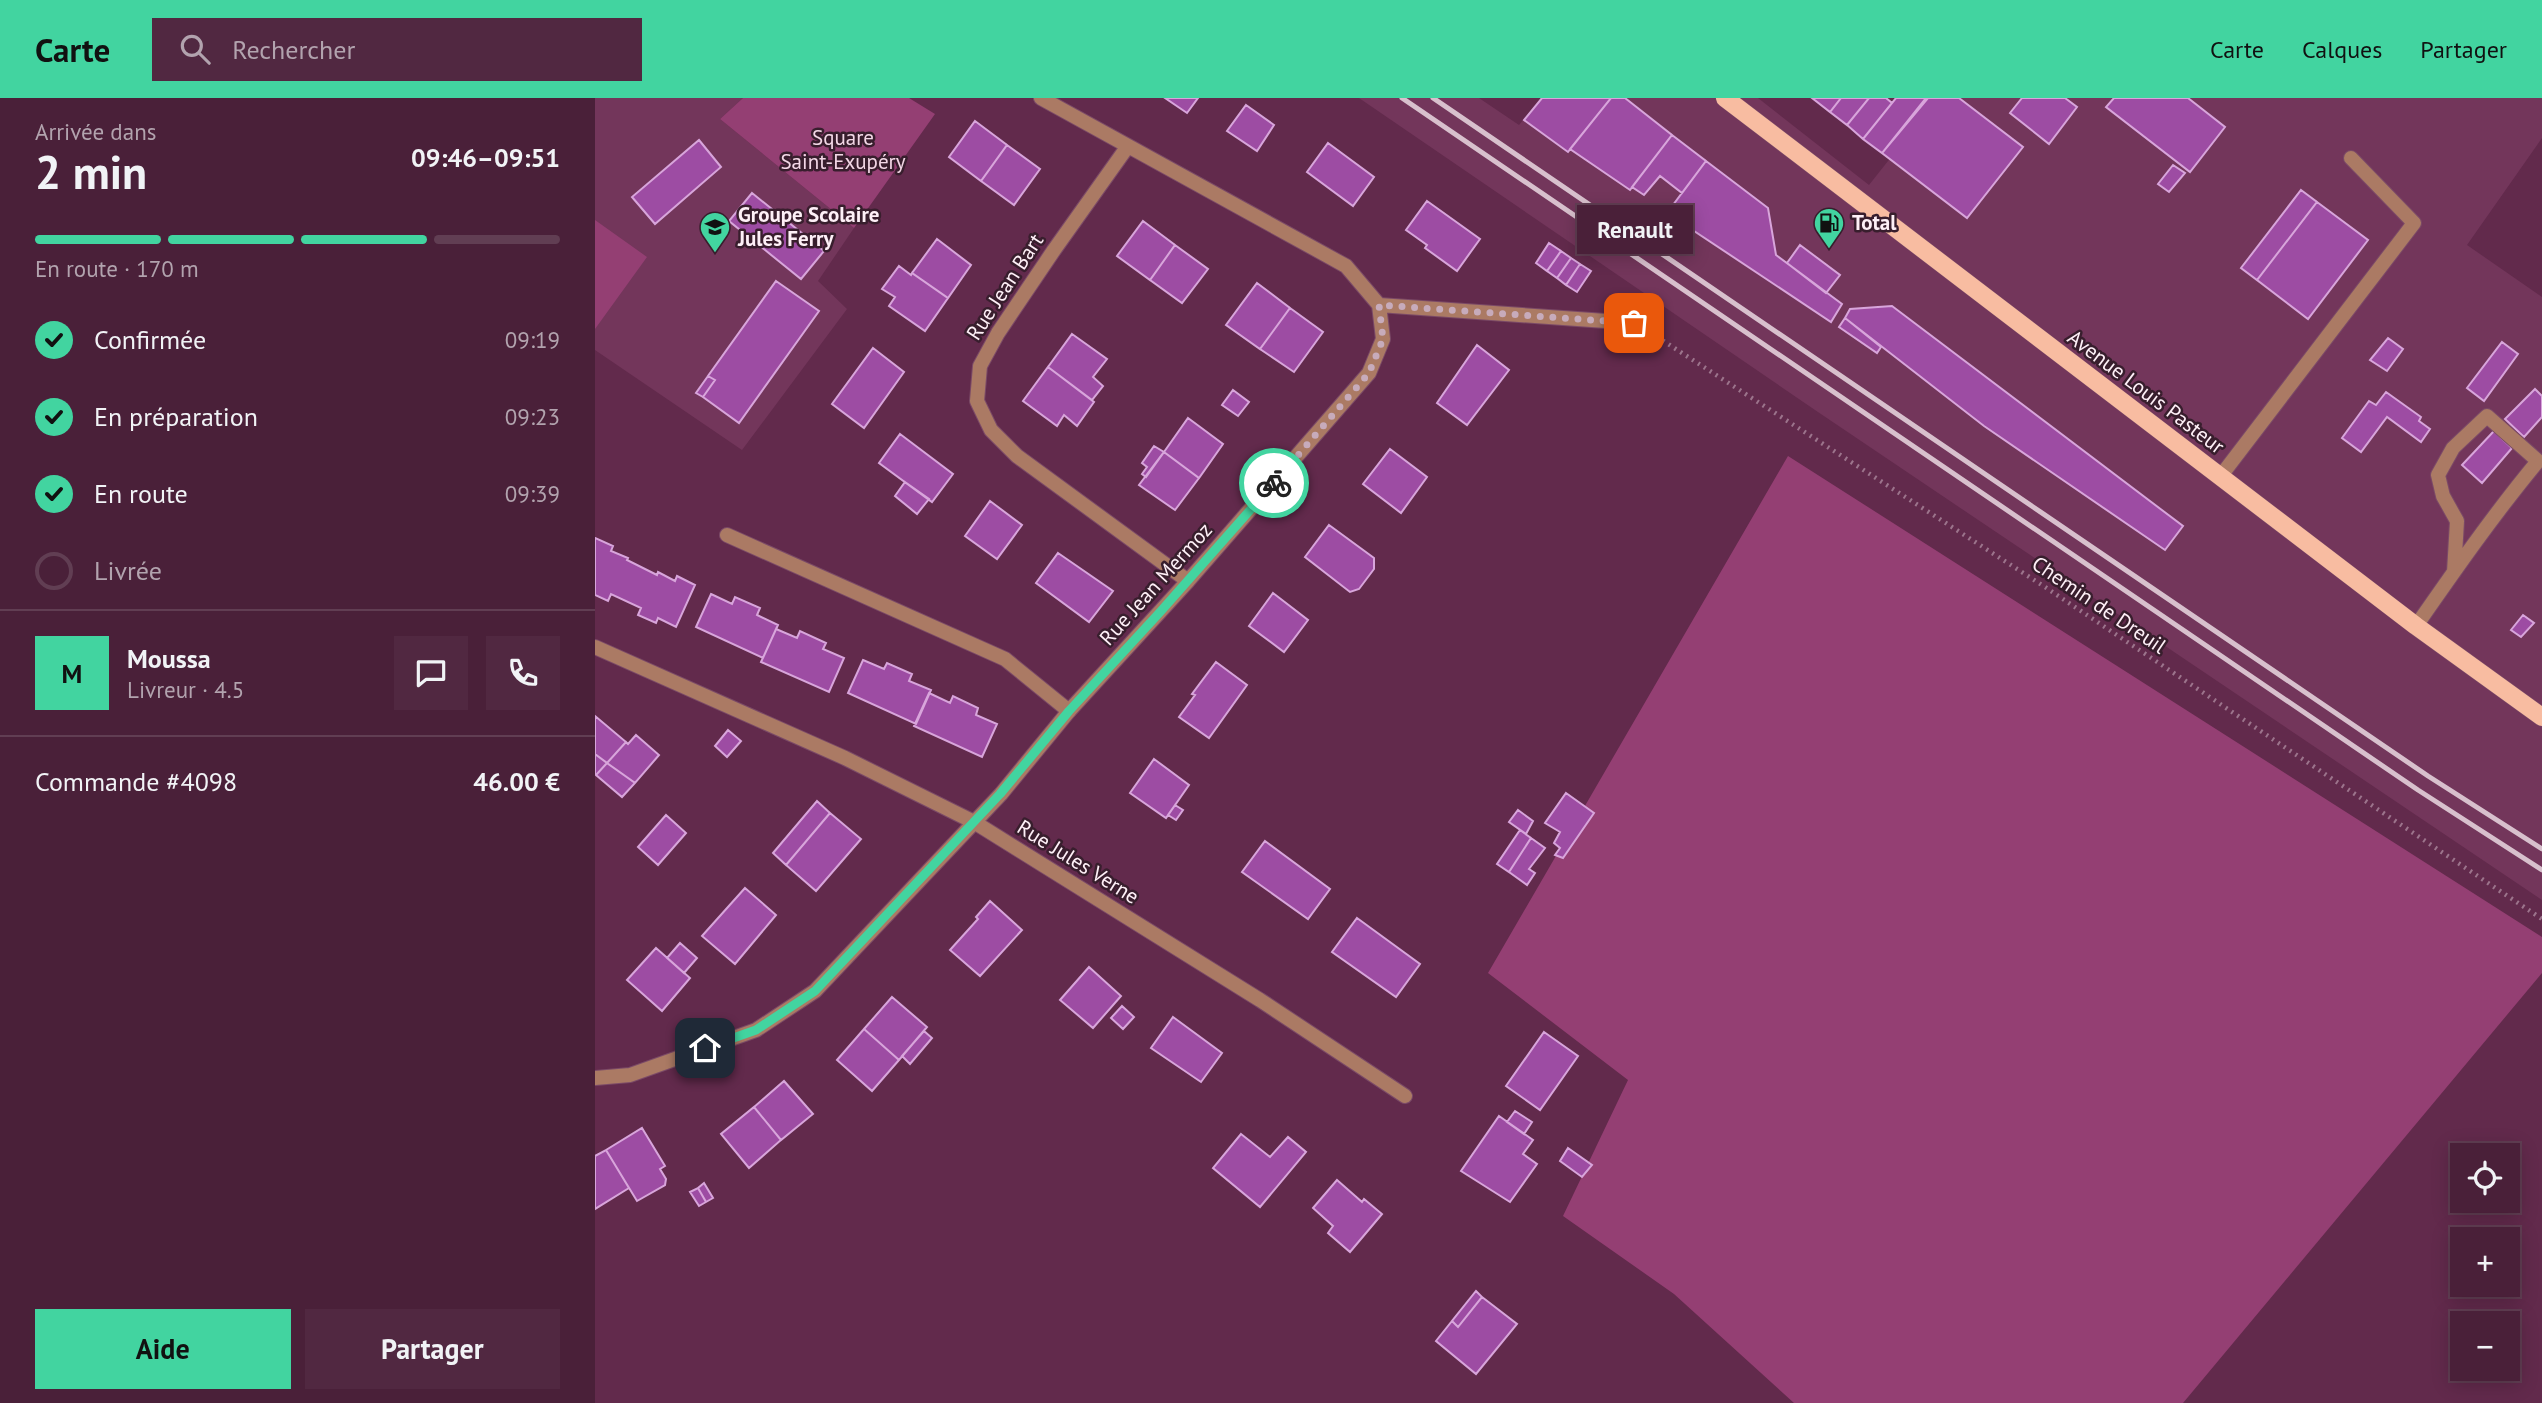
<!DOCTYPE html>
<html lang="fr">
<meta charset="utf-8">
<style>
body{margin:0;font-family:"PT Sans",sans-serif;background:#512841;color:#f1f3f6;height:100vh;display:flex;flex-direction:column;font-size:26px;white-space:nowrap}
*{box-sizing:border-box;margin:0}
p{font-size:23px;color:#b2a3ae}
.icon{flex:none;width:38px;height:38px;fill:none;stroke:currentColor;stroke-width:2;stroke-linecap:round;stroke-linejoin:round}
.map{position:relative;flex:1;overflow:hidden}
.sheet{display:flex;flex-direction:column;background:#4a2039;width:595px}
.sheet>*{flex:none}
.tools{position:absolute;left:1855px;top:1045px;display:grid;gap:14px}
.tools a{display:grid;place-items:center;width:70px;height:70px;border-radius:0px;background:#4a2039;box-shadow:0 4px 18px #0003,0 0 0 2px #613e53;font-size:35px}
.pin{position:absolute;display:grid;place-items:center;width:60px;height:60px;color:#fff;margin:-30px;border-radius:14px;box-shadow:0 4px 10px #0006}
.courier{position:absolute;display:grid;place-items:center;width:70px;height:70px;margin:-35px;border:5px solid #42d4a0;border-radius:50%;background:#fff;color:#222;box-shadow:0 2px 9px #0007}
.bubble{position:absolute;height:49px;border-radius:0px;background:#4a2039;box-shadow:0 4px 18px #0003,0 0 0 2px #613e53;font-size:23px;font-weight:700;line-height:49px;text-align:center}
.head em{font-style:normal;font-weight:700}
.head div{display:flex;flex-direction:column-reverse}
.head{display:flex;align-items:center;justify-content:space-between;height:119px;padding:0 35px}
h1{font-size:46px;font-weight:700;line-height:52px}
.bar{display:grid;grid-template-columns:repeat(4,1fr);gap:10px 7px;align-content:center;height:84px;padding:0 35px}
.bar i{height:9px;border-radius:5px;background:#613e53}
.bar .current{background:#42d4a0}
.bar p{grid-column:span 4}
.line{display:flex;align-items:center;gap:18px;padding:0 35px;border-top:2px solid #613e53}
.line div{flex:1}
.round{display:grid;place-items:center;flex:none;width:74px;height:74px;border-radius:0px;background:#512841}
ol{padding:0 35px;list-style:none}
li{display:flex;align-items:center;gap:21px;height:77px}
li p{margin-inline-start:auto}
li .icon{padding:7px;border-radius:50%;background:#42d4a0;color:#111;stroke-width:4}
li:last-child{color:#b2a3ae}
li i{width:38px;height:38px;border:4px solid #613e53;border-radius:50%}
.primary-button{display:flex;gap:14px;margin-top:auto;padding:14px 35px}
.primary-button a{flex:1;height:80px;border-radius:0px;background:#42d4a0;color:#111;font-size:28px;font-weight:700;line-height:80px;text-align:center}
.primary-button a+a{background:#512841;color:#f1f3f6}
header{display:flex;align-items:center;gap:42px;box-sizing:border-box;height:98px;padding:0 35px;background:#42d4a0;color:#111}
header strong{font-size:33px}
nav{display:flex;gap:38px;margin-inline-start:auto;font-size:24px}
.search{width:490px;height:63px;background:#512841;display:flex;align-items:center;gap:18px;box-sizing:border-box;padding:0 24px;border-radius:0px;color:#b2a3ae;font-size:26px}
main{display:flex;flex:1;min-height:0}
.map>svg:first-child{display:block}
.built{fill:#73365b}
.green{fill:#943f73}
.building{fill:#9d4ca3;stroke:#d8a5db;stroke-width:2}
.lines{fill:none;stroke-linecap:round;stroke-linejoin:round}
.service-casing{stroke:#7b4a67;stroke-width:16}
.minor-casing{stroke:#7b4a67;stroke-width:16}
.primary-casing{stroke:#7b4a67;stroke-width:19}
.path{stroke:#9c748c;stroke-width:4.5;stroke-dasharray:2 5;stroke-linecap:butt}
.service{stroke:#ab7a64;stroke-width:14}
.minor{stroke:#ab7a64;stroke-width:14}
.primary{stroke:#f8bca1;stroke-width:18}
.rail{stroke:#d8c0cd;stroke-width:5}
.done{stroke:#c7abbb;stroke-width:7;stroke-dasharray:0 12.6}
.route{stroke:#42d4a0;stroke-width:9}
.labels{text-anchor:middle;stroke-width:5;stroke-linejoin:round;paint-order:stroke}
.park-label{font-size:21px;fill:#f3d7e6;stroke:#381e2d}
.poi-label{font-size:21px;font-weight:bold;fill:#fef0f7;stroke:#381e2d;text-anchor:start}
.street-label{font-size:21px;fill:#fef0f7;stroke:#381e2d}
</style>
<header>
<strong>Carte</strong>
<div class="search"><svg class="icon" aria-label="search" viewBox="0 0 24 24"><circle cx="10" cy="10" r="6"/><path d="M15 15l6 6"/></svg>Rechercher</div>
<nav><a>Carte</a><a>Calques</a><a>Partager</a></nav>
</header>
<main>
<section class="sheet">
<div class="head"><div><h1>2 min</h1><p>Arrivée dans</p></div><em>09:46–09:51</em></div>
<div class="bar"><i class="current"></i><i class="current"></i><i class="current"></i><i></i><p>En route · 170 m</p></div>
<ol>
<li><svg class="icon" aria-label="check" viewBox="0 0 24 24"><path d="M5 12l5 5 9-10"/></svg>Confirmée<p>09:19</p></li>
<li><svg class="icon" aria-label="check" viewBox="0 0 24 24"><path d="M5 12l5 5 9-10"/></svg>En préparation<p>09:23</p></li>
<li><svg class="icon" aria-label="check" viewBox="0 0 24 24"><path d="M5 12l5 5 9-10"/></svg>En route<p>09:39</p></li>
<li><i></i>Livrée</li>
</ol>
<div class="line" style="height:126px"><b class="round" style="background:#42d4a0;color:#111">M</b><div><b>Moussa</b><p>Livreur · 4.5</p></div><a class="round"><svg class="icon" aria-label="chat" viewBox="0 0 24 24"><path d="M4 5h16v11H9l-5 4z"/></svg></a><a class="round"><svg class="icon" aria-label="phone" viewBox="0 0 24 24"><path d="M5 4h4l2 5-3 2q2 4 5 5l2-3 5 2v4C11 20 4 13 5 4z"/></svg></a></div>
<div class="line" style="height:91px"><div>Commande #4098</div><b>46.00 €</b></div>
<div class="primary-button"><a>Aide</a><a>Partager</a></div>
</section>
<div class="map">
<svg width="1947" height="1305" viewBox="0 0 1947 1305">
<rect width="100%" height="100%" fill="#622a4c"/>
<!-- built -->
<path class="built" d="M0,0H148L125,21L259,130L223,183L252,211L147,352L0,252Z
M764,0H884L924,27L947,0H1163L1274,87L1343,0H1947V40L1872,147L1947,199V802L1220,312Z"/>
<!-- green -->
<path class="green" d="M148,0H314L340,16L259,130L125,21Z
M0,122L52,159L0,231Z
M1193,358L1947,839V875L1588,1305H1199L1079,1196L968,1118L1033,982L893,875Z"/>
<!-- building -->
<path class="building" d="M570,0H603L592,15Z
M947,0H1016L973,54L929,22Z
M1016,0H1030L1077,37L1035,92L975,51Z
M1217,0H1246L1235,14Z
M1246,0H1274L1252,27L1235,14Z
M1274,0H1291L1297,5L1268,41L1252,27Z
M1301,0H1331L1287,55L1268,41Z
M1333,0H1364L1428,49L1372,120L1287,55Z
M1427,0H1470L1482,9L1454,46L1415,15Z
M1519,0H1593L1630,29L1595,74L1511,9Z
M651,7L679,27L662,53L632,33Z
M380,23L412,47L386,83L354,59Z
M1077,37L1111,63L1087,95L1065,78L1049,97L1037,89Z
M104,42L126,69L60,126L37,99Z
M733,45L779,79L758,108L712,74Z
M412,47L445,71L419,107L386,83Z
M1111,63L1173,110L1181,157L1247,206L1236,224L1072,115Z
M1578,67L1590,75L1574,94L1563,86Z
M1706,92L1722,104L1662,182L1646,170Z
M157,95L229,153L206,181L134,123Z
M832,103L885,141L862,173L830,150L832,147L811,132Z
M1722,104L1773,142L1713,221L1662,182Z
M548,123L580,147L555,182L522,158Z
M342,141L376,167L353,200L317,175Z
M954,145L966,153L952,173L941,165Z
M580,147L613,171L587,205L555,182Z
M1205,147L1245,177L1231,195L1192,165Z
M966,153L976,160L962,180L952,173Z
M976,160L985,166L971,187L962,180Z
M985,166L996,173L982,194L971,187Z
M304,168L316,177L317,175L353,200L330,233L294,208L300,199L287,191Z
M181,183L224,213L144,325L108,299L120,282L113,278Z
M662,185L695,210L665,251L631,227Z
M1297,208L1588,428L1570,452L1389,328L1250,220L1255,211Z
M695,210L728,234L699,274L665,251Z
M1250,220L1286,249L1282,255L1244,229Z
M477,236L512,261L498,279L508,288L497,302L453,269Z
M1793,240L1808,251L1792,273L1775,262Z
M1907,244L1923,256L1889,303L1872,290Z
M882,247L914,272L872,327L842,305Z
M278,250L309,274L269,330L237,306Z
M453,269L499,304L482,328L469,317L462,328L428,303Z
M113,278L120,282L108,299L101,295Z
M1940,291L1947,298V319L1929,339L1910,321Z
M638,292L654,304L643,318L627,307Z
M1791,294L1826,319L1824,323L1835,331L1826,344L1792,319L1766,354L1747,340L1774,303L1781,307Z
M593,320L628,346L604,380L569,354Z
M1899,333L1917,350L1887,385L1867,367Z
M305,336L358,376L337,404L284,365Z
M559,348L569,354L551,379L547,376L552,369L547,365Z
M795,351L832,379L806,415L768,386Z
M569,354L604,380L580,412L544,387Z
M310,384L334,401L322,416L300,398Z
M395,403L427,427L402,461L370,438Z
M734,427L779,460V471L764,491L755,494L710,459Z
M0,440L18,448L16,453L33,460L32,462L62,477L63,474L80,483L82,478L100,487L81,529L63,520L61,525L43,517L46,510L16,496L13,503L0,497Z
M463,455L518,493L494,524L441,485Z
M678,495L713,522L689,554L654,528Z
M116,496L137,506L140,499L165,510L162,517L183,527L168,560L101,529Z
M1928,517L1939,525L1926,539L1916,532Z
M181,531L202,540L205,533L231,545L228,551L249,560L234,594L166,564Z
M268,562L289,571L292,565L317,576L314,583L336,592L321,626L253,595Z
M621,564L652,587L614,640L584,619L600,597L597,596Z
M334,595L355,605L358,598L383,610L381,617L402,626L387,659L319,628Z
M0,618L31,644L12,665L0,656Z
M133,632L146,643L132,659L120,648Z
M41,637L64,657L40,685L12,665L31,644L33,646Z
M0,656L12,665L1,677L0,676Z
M559,661L594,687L571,720L535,695Z
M12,665L40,685L27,699L1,677Z
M971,695L999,715L968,760L960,757L965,750L959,745L965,734L950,725Z
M222,703L235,715L191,767L178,755Z
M580,707L588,712L581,722L573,717Z
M923,712L938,723L931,736L914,724Z
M235,715L266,741L221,793L191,767Z
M71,717L91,735L63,767L43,749Z
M925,732L936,740L914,774L902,766Z
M936,740L950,750L934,771L940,775L932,787L914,774Z
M670,743L735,791L713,821L647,774Z
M150,790L181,817L140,866L107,838Z
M395,803L427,832L385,878L355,852L383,821L381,819Z
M762,820L825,866L801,899L737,854Z
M85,845L102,860L89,875L72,860Z
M61,850L95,880L67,913L32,882Z
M494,869L526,898L498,930L465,902Z
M297,899L332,929L304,962L269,931Z
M527,908L539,919L528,931L516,920Z
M578,919L627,955L606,984L556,950Z
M269,931L304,962L277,993L242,962Z
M329,933L337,940L315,966L307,958Z
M949,934L983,958L945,1012L911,988Z
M189,983L218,1016L186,1042L159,1009Z
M159,1009L186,1042L154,1070L126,1036Z
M920,1013L937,1024L929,1036L912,1024Z
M904,1018L938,1042L928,1056L942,1066L915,1104L866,1073Z
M47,1030L70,1068L65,1071L71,1081L70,1087L42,1103L11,1052Z
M646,1036L675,1059L693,1039L711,1054L665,1109L618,1070Z
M973,1050L997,1067L987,1079L965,1063Z
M11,1052L34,1090L0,1111V1058Z
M742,1082L767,1104L769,1101L787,1116L755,1154L733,1135L738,1128L718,1110Z
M109,1085L118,1100L111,1104L103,1090Z
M103,1090L111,1104L104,1108L95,1094Z
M881,1193L887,1199L863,1229L857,1223Z
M887,1199L922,1226L881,1276L841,1243L857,1223L863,1229Z"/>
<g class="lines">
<!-- service casing -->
<g class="service-casing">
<path id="service" d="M1625,379L1819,125L1756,60
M132,437L410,561L474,613
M1821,528C1860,472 1899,416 1943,363L1892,318L1858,350L1843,377L1848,398L1862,423L1859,474"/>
</g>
<!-- minor casing -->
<g class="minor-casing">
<path id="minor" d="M533,48L459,152L403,235L385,268L382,303L396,332L422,358L593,483
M784,207L1039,225
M0,549L250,660L379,724L665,902L810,998
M0,980L35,977L161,932L220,893L406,696L474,613L593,483L774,275L788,241L784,207L751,168L446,0"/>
</g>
<!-- primary casing -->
<g class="primary-casing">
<path id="primary" d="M1130,0L1821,528L1947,619"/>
</g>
<!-- path -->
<path class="path" d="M1056,235L1450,489L1947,821"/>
<!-- service -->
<use href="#service" class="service"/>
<!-- minor -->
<use href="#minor" class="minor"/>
<!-- primary -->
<use href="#primary" class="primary"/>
<!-- rail -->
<path class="rail" d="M807,0L1823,692L1947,772
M838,0L1833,678L1947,751"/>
</g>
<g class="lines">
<!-- done -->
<path class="done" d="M679,385L774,275L788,241L784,207L1039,225"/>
<!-- route -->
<path class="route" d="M110,950L161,932L220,893L405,696L474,613L566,513L679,385"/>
</g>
<!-- icons -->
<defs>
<g id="fuel-pin" transform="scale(1.575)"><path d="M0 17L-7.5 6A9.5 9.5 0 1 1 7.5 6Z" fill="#42d4a0" stroke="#381e2d"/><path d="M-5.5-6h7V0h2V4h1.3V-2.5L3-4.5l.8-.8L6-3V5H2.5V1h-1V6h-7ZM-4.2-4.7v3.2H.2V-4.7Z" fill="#111"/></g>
<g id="school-pin" transform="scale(1.575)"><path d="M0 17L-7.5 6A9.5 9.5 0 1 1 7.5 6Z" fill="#42d4a0" stroke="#381e2d"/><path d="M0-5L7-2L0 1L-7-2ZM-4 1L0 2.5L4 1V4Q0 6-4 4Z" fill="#111"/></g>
</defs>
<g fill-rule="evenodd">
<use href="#fuel-pin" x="1234" y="125"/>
<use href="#school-pin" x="120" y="129"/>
</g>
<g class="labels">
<!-- park labels -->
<g class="park-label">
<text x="248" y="47">Square<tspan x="248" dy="24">Saint-Exupéry</tspan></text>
</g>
<!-- poi labels -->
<g class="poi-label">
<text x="143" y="124">Groupe Scolaire<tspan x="143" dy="24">Jules Ferry</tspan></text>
<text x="1257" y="132">Total</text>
</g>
<!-- street labels -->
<g class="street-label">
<text transform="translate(410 189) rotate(-57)" y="7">Rue Jean Bart</text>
<text transform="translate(1551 294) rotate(37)" y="7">Avenue Louis Pasteur</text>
<text transform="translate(561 486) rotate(-48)" y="7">Rue Jean Mermoz</text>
<text transform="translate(1504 507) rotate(34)" y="7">Chemin de Dreuil</text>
<text transform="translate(483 764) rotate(32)" y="7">Rue Jules Verne</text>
</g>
</g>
</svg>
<div class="tools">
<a><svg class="icon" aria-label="locate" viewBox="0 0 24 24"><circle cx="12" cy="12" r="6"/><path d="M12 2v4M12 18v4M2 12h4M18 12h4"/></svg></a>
<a>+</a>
<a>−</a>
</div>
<div class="pin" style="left:1039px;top:225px;background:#ea580c"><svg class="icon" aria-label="bag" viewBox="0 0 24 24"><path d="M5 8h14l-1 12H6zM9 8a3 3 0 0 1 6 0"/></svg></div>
<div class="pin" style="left:110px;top:950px;background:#1f2937"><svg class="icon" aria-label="home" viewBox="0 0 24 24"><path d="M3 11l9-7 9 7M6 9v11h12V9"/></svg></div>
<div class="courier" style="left:679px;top:385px"><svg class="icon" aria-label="bike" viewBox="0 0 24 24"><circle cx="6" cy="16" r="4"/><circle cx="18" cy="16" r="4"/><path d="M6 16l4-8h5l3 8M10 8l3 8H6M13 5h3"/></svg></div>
<div class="bubble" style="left:982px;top:107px;width:116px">Renault</div>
</div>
</main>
